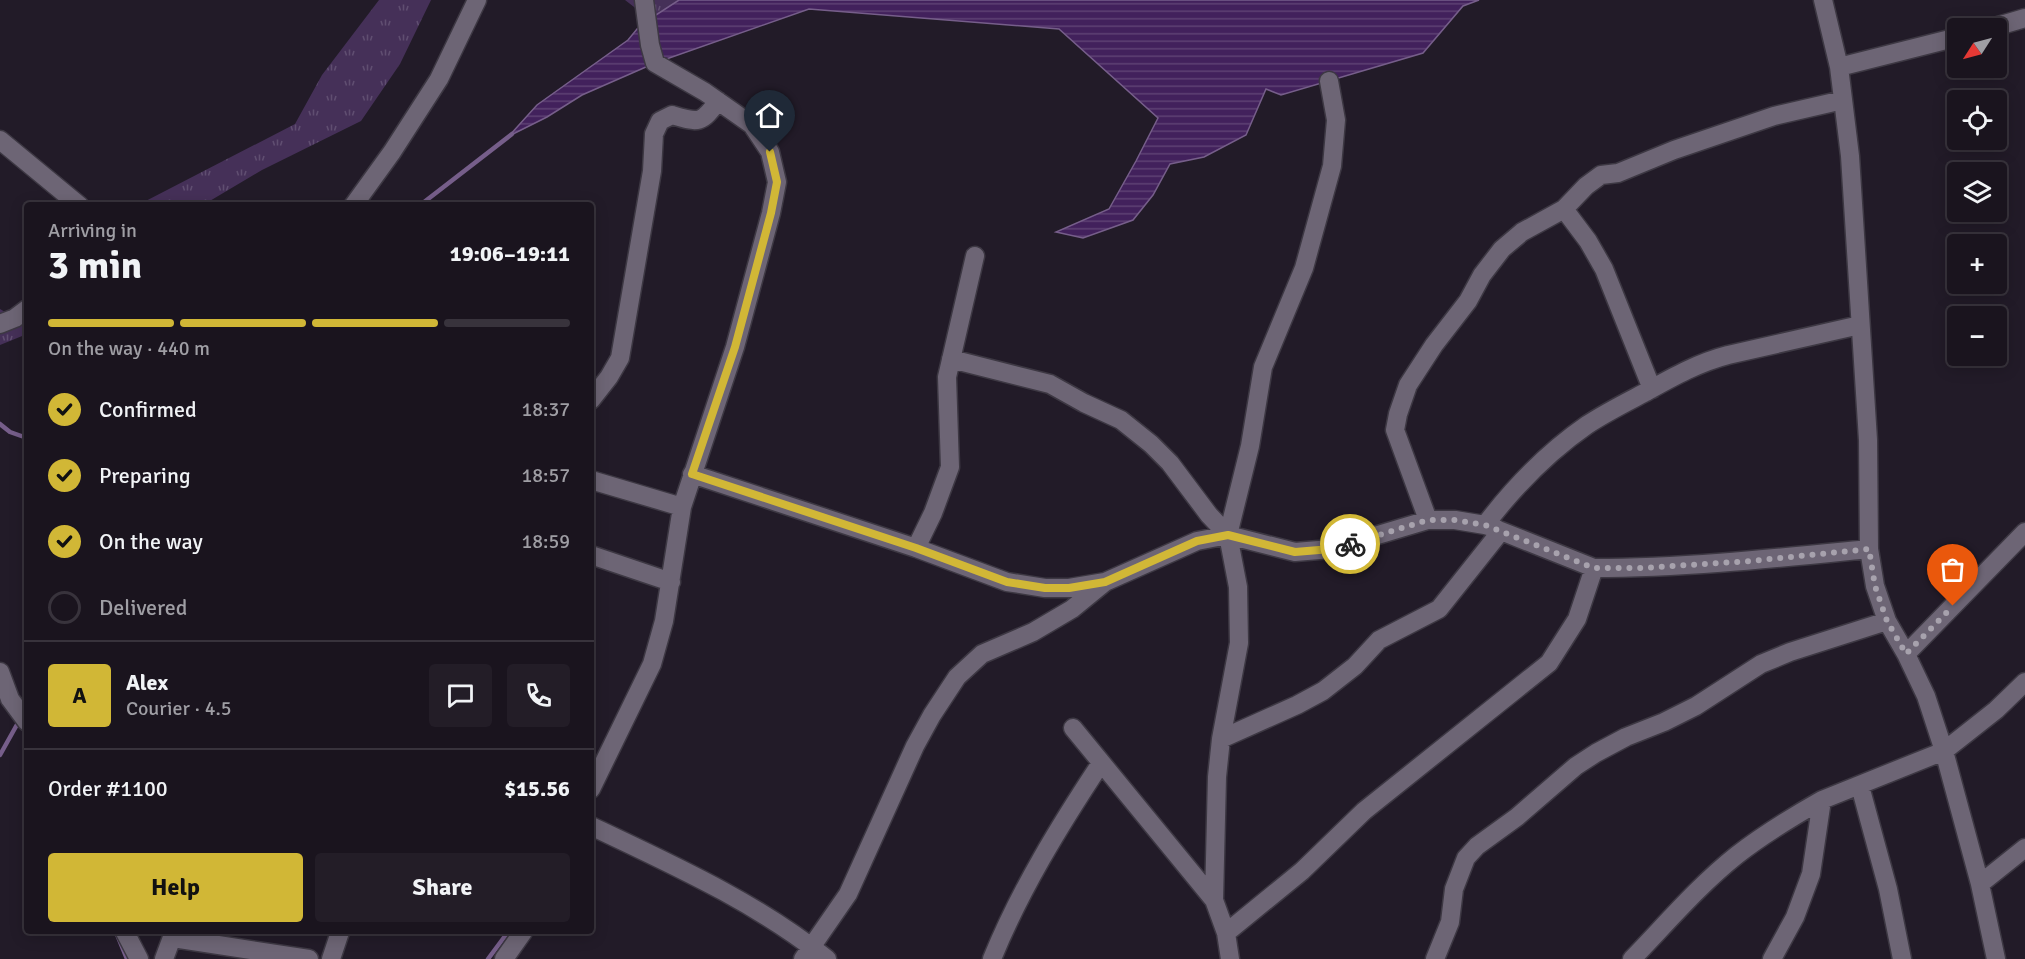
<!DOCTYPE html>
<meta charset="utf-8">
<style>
body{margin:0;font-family:Signika,sans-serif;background:#231d27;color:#f1f3f6;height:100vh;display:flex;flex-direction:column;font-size:22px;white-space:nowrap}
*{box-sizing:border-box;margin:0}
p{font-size:20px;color:#9f9ea4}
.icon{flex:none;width:33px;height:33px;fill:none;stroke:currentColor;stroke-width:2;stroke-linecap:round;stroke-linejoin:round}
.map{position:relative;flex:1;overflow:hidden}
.drawer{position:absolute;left:24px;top:202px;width:570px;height:732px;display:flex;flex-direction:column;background:#1a141e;border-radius:6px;box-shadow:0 3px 15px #0003,0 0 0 2px #38333c}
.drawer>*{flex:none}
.needle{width:39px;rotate:234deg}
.fabs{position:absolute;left:1947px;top:18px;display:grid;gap:12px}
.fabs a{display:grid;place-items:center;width:60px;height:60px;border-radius:6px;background:#1a141e;box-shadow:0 3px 15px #0003,0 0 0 2px #38333c;font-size:30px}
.pin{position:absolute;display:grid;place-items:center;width:51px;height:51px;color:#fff;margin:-62px -26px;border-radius:50% 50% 50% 0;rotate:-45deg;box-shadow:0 0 6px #0007}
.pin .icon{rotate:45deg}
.courier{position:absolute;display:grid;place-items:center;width:60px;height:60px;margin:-30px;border:4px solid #d1b736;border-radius:50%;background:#fff;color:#222;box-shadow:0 2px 8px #0007}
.summary em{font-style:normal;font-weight:700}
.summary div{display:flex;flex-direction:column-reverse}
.summary{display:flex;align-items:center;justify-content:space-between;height:102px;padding:0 24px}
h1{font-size:39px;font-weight:700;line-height:45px}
.bar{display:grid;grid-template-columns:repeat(4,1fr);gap:9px 6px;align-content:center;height:72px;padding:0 24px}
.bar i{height:8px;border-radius:4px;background:#38333c}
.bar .selected{background:#d1b736}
.bar p{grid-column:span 4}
.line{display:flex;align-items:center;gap:15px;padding:0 24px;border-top:2px solid #38333c}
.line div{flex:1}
.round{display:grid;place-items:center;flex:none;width:63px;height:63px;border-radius:6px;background:#231d27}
ol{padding:0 24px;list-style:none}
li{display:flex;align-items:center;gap:18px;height:66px}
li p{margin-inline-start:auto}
li .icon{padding:6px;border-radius:50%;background:#d1b736;color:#111;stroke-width:4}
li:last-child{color:#9f9ea4}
li i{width:33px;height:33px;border:3px solid #38333c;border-radius:50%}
.action{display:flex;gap:12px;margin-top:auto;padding:12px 24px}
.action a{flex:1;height:69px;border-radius:6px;background:#d1b736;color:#111;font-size:24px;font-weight:700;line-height:69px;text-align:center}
.action a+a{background:#231d27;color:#f1f3f6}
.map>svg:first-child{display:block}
.grass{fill:url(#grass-tufts)}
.water{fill:url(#water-rules);stroke:#765e8a;stroke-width:1.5}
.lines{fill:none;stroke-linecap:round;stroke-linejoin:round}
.stream{stroke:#765e8a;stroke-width:4.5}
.minor-casing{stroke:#3d3843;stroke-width:21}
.minor{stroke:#6d6575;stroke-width:18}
.done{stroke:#a7a2ad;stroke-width:6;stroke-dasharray:0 10.8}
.route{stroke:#d1b736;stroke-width:8}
</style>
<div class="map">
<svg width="2025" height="959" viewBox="0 0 2025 959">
<defs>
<pattern id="grass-tufts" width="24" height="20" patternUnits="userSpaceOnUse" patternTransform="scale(1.5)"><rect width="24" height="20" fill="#453058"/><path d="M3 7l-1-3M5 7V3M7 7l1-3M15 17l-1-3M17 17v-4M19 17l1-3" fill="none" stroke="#604e71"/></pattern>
<pattern id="water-rules" width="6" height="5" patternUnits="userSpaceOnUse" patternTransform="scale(1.5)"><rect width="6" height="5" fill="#42215c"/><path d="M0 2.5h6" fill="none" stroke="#5e4174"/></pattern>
</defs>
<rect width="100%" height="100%" fill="#221b28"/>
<!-- grass -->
<path class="grass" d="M379,0H431L400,64L361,121L262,170L203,205H138L295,124L322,75Z
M625,0H679L656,15L647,17Z
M0,309L15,318L27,309V334L0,345Z"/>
<!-- water -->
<path class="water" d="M679,0H1479L1463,6L1423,53L1281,95L1266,89L1246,135L1204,157L1170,164L1153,195L1133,220L1083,238L1056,232L1109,209L1136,161L1158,118L1059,29L809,9L655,63L582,95L547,117L509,136L537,105L628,40L647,17L656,15Z"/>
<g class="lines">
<!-- stream -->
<path class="stream" d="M419,206L512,134
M0,424L10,432L27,438
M24,710L27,700
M0,755L19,721
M116,932L127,959
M488,959L508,932"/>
<!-- minor casing -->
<g class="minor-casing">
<path id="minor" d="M1823,0L1839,67L1850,156L1868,440L1869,549L1875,586L1887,621L1906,654L1926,696L1944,751L1980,884L1996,959
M1991,28L2025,18
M1839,67L1958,37
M0,140L80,206
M353,206L392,152L439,79L477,0
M1564,209L1588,241L1604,269L1652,389
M0,324L15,318L27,309
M951,359L1050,384L1084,403L1121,420L1151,444L1170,463L1209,515L1228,535
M591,400L609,377L620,358L652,171L654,134L660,121L672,115C699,123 701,124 718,101
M692,474L916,548L1007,582L1045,588H1069L1105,582L1072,609L1033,632L982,654L957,677L932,715L915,746L848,894L803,959
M591,480L682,507
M1428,520L1395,430L1398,414L1408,385L1434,345L1468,301L1482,275L1502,249L1522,232L1564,209L1586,186L1601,175L1618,173L1674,150L1774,116L1843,100
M1485,525C1514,487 1548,452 1587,425C1605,413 1625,403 1644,393C1671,378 1697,363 1728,355L1860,325
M916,548L933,513L950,467L947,377L975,256
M591,555L671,582
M1105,582L1197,541L1228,535L1295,552L1331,549L1428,520H1455L1485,525L1497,529
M1906,654L2025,532
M0,672L10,699L27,722
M1073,728L1214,900
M1221,739L1297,705L1323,691L1355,666L1379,640L1439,609L1501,531L1594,568
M1860,786L1888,889L1902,959
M591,789L652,664L664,621L682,507L735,347L771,213L777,182L770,152L752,125L705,92L655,63L650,45L644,0
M591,826C673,865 756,902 827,959
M1980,884L2025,848
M125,932L139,959
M1226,933L1302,871L1364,811L1549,663L1577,619L1594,568C1686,568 1778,558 1869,549
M173,938L309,959
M164,959L174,932
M331,959L340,932
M504,959L523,932
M992,959C1020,890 1060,825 1101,763
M1230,959L1226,933L1214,900L1217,777L1221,739L1239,643L1238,587L1228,535L1250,446L1263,367L1304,268L1332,166L1336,120L1329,81
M1435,959L1450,922L1454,889L1466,858L1477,846L1517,817L1576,766L1596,753L1626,737L1664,722L1696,706L1761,664L1790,652L1887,621
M1632,959C1666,924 1698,886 1737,855C1764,834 1792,817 1822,800
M1772,959L1795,917L1811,874L1822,800L1944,751L1996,710L2025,682"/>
</g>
<!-- minor -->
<use href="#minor" class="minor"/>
</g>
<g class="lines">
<!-- done -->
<path class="done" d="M1350,544L1428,520H1455L1485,525L1594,568H1642L1751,561L1869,549L1875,586L1887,621L1906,654L1953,606"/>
<!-- route -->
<path class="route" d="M770,152L777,182L771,213L735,347L692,474L916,548L1007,582L1045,588H1069L1105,582L1197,541L1228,535L1295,552L1331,549L1350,544"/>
</g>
</svg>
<div class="fabs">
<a><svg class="needle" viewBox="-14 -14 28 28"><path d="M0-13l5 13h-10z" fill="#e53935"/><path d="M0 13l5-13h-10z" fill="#9f9ea4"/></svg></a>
<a><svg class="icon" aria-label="locate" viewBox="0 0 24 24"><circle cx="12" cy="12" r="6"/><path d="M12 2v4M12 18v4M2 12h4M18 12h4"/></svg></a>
<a><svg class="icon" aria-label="layers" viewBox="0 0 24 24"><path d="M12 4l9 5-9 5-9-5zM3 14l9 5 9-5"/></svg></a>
<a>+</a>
<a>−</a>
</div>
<div class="pin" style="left:1953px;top:606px;background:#ea580c"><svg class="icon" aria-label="bag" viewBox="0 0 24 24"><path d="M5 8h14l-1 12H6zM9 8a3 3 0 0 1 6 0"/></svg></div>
<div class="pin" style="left:770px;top:152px;background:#1f2937"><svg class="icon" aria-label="home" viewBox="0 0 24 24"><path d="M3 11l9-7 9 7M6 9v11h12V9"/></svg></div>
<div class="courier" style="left:1350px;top:544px"><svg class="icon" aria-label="bike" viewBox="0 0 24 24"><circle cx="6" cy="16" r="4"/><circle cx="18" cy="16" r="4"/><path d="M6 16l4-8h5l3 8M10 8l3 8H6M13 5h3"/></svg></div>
<section class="drawer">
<div class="summary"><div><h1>3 min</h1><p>Arriving in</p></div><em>19:06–19:11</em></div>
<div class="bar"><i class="selected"></i><i class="selected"></i><i class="selected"></i><i></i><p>On the way · 440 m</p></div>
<ol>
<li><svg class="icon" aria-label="check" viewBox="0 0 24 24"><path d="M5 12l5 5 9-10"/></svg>Confirmed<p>18:37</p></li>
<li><svg class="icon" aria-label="check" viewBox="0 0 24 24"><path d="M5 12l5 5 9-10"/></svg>Preparing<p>18:57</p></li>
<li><svg class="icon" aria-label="check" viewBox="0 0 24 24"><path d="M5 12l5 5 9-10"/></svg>On the way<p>18:59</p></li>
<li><i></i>Delivered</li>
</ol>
<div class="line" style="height:108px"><b class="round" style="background:#d1b736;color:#111">A</b><div><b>Alex</b><p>Courier · 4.5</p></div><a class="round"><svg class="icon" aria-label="chat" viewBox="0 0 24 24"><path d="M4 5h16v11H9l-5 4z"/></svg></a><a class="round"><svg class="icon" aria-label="phone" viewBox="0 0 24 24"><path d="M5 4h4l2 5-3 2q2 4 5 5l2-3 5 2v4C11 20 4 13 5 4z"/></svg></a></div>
<div class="line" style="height:78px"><div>Order #1100</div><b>$15.56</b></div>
<div class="action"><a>Help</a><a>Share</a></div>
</section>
</div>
